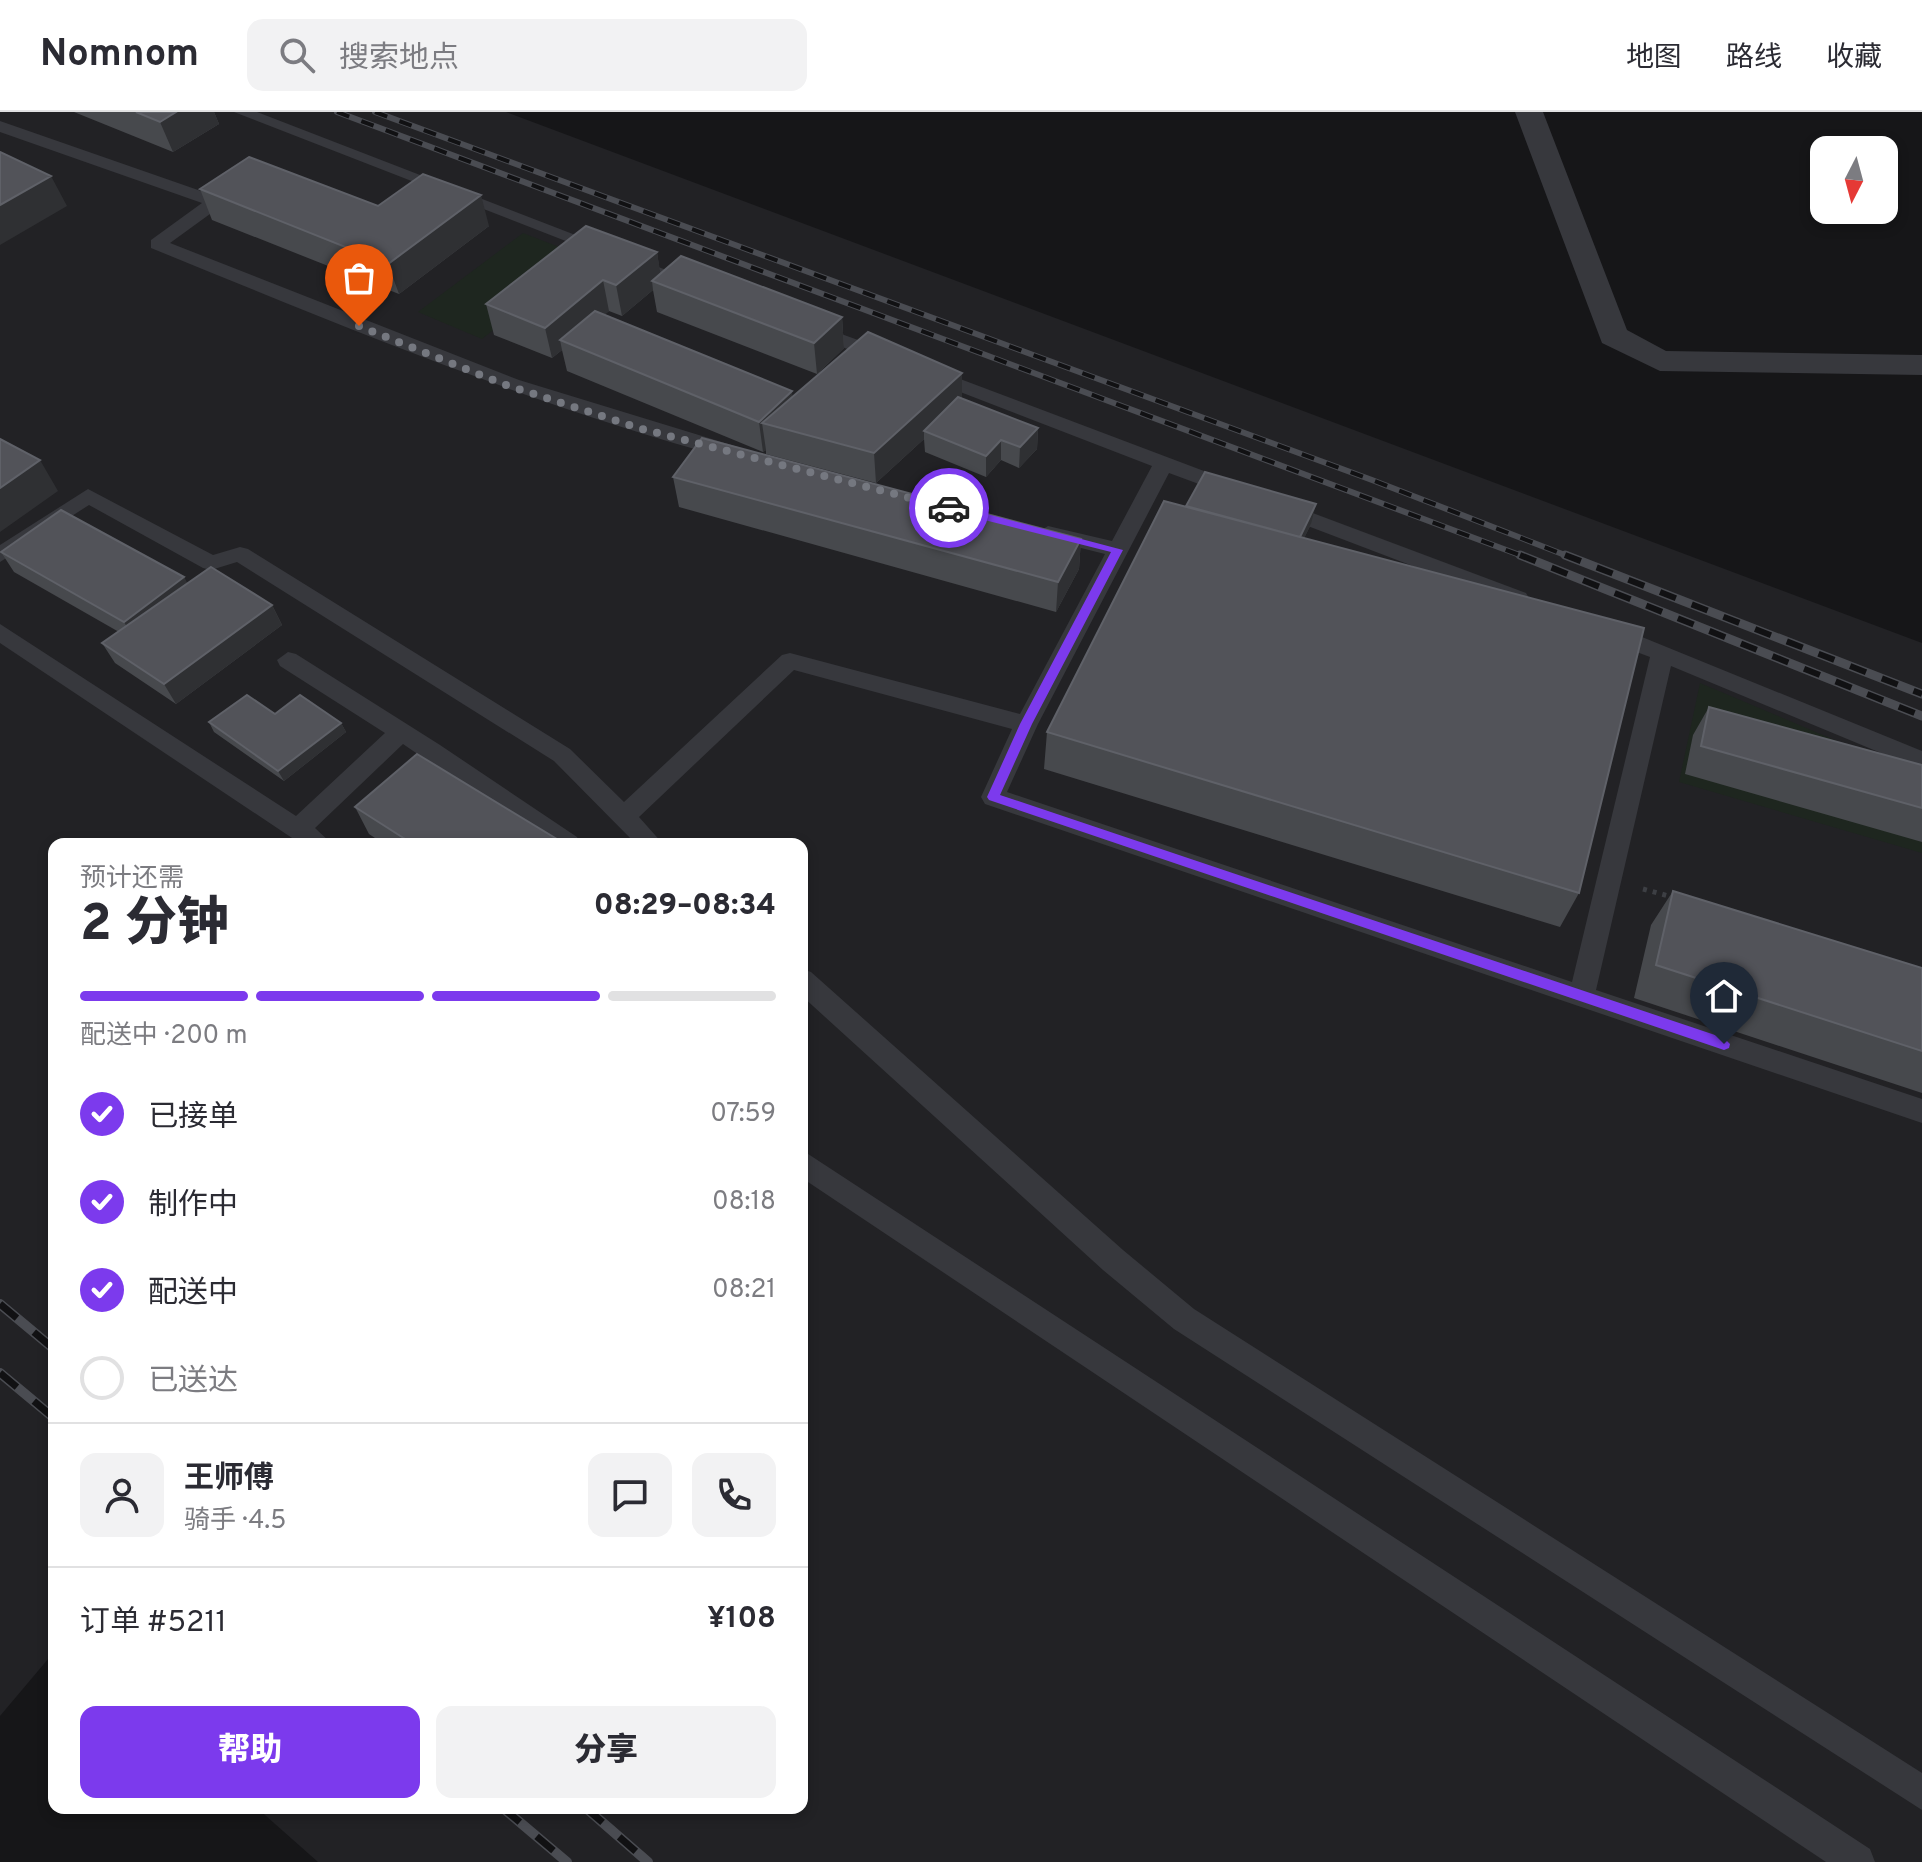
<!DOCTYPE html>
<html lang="zh">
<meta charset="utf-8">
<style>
body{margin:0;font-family:Overpass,"Noto Sans SC",sans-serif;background:#f2f2f3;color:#2b2b33;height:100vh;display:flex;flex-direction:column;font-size:30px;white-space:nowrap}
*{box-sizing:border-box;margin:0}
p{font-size:26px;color:#7c7c81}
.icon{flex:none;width:44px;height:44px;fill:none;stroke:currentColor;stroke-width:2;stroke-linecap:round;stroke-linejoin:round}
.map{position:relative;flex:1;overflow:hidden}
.side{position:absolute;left:48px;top:726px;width:760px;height:976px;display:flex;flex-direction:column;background:#fff;border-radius:16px;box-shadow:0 4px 12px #0003}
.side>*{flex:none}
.needle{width:52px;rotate:186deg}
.buttons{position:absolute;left:1810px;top:24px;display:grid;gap:16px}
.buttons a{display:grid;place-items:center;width:88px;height:88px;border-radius:16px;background:#fff;box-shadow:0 4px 12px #0003;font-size:40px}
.pin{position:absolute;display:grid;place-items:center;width:68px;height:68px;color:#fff;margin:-82px -34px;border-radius:50% 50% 50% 0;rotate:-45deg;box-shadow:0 0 8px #0007}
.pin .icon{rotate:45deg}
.courier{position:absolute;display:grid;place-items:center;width:80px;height:80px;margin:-40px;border:6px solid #7c3aed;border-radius:50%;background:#fff;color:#222;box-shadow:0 2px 10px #0007}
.head em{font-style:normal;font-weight:800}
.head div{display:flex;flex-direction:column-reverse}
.head{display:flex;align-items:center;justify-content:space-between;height:136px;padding:0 32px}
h1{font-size:52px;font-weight:800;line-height:60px}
.bar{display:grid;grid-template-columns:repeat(4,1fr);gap:12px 8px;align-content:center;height:96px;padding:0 32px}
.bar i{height:10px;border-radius:6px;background:#e1e1e2}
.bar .current{background:#7c3aed}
.bar p{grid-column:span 4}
.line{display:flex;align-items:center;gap:20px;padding:0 32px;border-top:2px solid #e1e1e2}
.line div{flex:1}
.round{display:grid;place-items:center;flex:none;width:84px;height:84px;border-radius:16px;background:#f2f2f3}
ol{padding:0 32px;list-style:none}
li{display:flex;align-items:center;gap:24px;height:88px}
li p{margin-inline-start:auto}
li .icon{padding:8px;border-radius:50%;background:#7c3aed;color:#fff;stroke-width:4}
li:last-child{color:#7c7c81}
li i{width:44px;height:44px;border:4px solid #e1e1e2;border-radius:50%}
.button{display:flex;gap:16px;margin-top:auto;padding:16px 32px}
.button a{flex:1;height:92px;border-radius:16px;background:#7c3aed;color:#fff;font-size:32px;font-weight:800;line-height:92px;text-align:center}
.button a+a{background:#f2f2f3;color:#2b2b33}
header{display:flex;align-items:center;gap:48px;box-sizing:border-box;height:112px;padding:0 40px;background:#fff;border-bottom:2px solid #e1e1e2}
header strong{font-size:38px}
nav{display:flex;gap:44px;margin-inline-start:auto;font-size:28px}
.search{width:560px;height:72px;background:#f2f2f3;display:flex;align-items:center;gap:20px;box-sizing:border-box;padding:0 28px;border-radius:16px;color:#7c7c81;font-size:30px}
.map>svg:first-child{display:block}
.built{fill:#222225}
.green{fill:#1e261f}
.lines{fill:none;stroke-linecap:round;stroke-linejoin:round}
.path{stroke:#3d3f44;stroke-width:5;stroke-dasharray:4 6;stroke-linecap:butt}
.service{fill:#37383d;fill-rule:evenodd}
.minor{fill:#37383d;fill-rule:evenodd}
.rail-far2-casing{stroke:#4a4c52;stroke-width:6}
.rail-far1-casing{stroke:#4a4c52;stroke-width:9}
.rail-casing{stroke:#4a4c52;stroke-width:10}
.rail-far2{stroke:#111113;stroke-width:4;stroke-dasharray:13;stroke-linecap:butt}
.rail-far1{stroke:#111113;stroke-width:6;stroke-dasharray:17;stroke-linecap:butt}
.rail{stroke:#111113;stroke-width:7;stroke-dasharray:22;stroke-linecap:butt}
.wall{fill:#47494d}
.shaded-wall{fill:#2f3033}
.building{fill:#525359;stroke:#5f6168;stroke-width:2}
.route{fill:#7c3aed}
.done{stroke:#757880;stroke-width:8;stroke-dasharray:0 14.4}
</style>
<header>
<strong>Nomnom</strong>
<div class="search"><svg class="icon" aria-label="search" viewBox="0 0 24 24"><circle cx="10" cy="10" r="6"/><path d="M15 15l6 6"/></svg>搜索地点</div>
<nav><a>地图</a><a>路线</a><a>收藏</a></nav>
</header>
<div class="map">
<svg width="1922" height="1750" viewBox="0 0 1922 1750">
<rect width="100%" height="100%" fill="#161618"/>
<!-- built -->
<path class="built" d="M0,0H506L1922,531V1750H318L257,1696H802V732H54V1540L0,1604Z"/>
<!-- green -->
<path class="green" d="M523,121L585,145L482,227L418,200Z
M1700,571L1922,665V741L1679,670Z"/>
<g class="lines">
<!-- path -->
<path class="path" d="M1643,777L1676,786"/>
<!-- service -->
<path class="service" d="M234,0H257L705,173L696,179L689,177Z
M0,9L221,86V94L170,131L519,268L738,335L741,340L731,347C531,293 342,214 151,136V128L202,91L0,20Z
M811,211L894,241L897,245L887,251L880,249L804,221V213Z
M931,256L1241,373L1244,378L1234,385L1169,361L1038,612L1007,680L1572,870L1650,545L1599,526L1596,520L1599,514H1615L1922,639V658L1671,554L1596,878L1922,987V1011L985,692L981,685L1012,617L794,558L639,705L663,732H636L554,649L237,450L211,458L203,456L89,393L0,450V433L88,377L213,443L240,435L248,437L570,637L624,690L782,543L790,541L1020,602L1105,442L1041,426L1037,421L1048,414L1112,429L1152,354L924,266L921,262L924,258Z
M1278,388L1526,481L1529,486L1526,491H1510L1271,400L1268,395L1271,390Z
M0,512L296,704L385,621L280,554L277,548L288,540L296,542L440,633L577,725L580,732H549L403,632L315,716L332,732H301L0,531Z
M802,857L811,860L1123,1138L1194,1197L1922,1661V1698L1174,1217L1103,1158L802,884Z
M802,1038L1870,1737L1875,1750H1826L802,1066Z"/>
<!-- minor -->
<path class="minor" d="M1515,0H1543L1627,218L1666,239L1922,243V263L1660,259L1602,231Z"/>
<!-- rail-far2 casing -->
<g class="rail-far2-casing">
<path id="rail-far2" d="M337,0L1525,445
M375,0L1372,368L1570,445"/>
</g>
<!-- rail-far1 casing -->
<g class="rail-far1-casing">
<path id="rail-far1" d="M1520,443L1922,604
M1565,443L1922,582"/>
</g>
<!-- rail casing -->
<g class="rail-casing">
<path id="rail" d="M0,1192L54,1237
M0,1261L54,1306
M503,1696L567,1750
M586,1696L648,1750"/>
</g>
<!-- rail-far2 -->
<use href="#rail-far2" class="rail-far2"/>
<!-- rail-far1 -->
<use href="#rail-far1" class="rail-far1"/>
<!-- rail -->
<use href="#rail" class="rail"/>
</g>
<!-- wall -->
<path class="wall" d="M74,0H214L219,12L173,40Z
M200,77L378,94L489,114L399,182L212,108Z
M657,140L660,162L842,205L844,236L817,262L657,200L653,178L622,204L609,199L604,203L793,285L962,287L1038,316L1037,337L1019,356L1001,348L986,365L925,340L924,327L876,371L766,342V338L763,340L567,259L562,238L552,246L494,223L486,192Z
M673,365L1081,427L1079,457L1056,500L679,395Z
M1186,394L1311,412L1304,426L1579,781L1560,815L1044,657L1047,620Z
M1,440L184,465L187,472L272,493L282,513L176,592L115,551L102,531L119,520L14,460Z
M1709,595L1922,653V730L1685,662L1693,623Z
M275,602L341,611L346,620L284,669L214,620L209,610Z
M355,695L565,732H384L369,722Z
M1673,779L1922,856V981L1634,886L1651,813Z"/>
<!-- shaded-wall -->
<path class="shaded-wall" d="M176,0H214L219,12L173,40L160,10Z
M51,64L67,94L0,133V93Z
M481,83L489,114L399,182L388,152Z
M657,140L662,171L652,169L653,178L622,204L616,173Z
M603,168L609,199L569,232L560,228L562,238L552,246L545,216Z
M842,205L844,236L817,262L814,231Z
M962,261V291L924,319V327L876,371L874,341Z
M792,279L795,309L762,311L766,338L763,340L759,310Z
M1038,316L1037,337L1019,356L1020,335Z
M1001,328V348L986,365V344Z
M40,348L58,379L0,420V376Z
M1316,392L1311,412L1293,449L1298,429Z
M1081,427L1079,457L1056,500L1058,470Z
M184,465L195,485L136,530L124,510Z
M272,493L282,513L176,592L164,572Z
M341,611L346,620L284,669L278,659Z"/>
<!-- building -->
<path class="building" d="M136,0H176L160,10Z
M0,40L51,64L0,93Z
M249,45L378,94L423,62L481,83L388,152L200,77Z
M586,114L657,140L616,173L603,168L545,216L486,192Z
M681,144L842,205L814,231L652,169Z
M595,199L792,279L759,310L560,228Z
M868,220L962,261L874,341L762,311Z
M958,285L1038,316L1020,335L1001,328L986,344L924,319Z
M702,326L1081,427L1058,470L673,365Z
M0,327L40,348L0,376Z
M1205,360L1316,392L1300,425L1186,394Z
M1164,389L1644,516L1579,781L1047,620Z
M61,398L184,465L124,510L1,440Z
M211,455L272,493L164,572L102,531Z
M247,583L275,602L300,583L341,611L278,659L209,610Z
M1709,595L1922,653V696L1701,634Z
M417,642L565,732H413L355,695Z
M1673,779L1922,856V939L1656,853Z"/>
<!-- route -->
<path class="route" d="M949,392L1123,438L1032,612L1000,683L1724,926L1730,932L1729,936L1724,938L989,688L987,685L1020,612L1111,440L945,398Z"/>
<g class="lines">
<!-- done -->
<path class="done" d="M359,214L503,272L642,317L949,396"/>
</g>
</svg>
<div class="buttons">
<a><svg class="needle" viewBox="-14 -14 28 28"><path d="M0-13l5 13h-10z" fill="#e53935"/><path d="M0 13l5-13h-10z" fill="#7c7c81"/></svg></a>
</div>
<div class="pin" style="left:359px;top:214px;background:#ea580c"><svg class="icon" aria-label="bag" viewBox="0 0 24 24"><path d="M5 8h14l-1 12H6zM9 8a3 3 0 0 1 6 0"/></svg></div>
<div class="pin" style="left:1724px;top:932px;background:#1f2937"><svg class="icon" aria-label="home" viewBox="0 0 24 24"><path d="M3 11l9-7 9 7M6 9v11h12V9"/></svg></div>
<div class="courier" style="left:949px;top:396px"><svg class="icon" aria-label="car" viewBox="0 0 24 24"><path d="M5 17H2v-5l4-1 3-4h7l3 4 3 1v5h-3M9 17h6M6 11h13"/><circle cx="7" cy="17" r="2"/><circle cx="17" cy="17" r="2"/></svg></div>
<section class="side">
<div class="head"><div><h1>2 分钟</h1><p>预计还需</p></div><em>08:29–08:34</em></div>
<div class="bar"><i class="current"></i><i class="current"></i><i class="current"></i><i></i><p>配送中 · 200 m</p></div>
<ol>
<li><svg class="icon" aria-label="check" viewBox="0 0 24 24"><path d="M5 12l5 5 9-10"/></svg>已接单<p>07:59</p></li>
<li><svg class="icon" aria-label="check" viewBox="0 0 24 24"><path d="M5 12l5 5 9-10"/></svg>制作中<p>08:18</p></li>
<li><svg class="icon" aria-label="check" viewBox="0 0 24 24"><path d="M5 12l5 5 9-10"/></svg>配送中<p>08:21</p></li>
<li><i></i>已送达</li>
</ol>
<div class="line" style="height:144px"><a class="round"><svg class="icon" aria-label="person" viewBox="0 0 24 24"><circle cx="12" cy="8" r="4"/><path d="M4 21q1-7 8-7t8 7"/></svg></a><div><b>王师傅</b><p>骑手 · 4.5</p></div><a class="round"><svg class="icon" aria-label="chat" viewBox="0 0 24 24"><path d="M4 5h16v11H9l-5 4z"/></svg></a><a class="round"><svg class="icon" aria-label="phone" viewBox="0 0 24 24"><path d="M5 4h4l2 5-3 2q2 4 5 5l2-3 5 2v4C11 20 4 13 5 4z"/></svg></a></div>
<div class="line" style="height:104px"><div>订单 #5211</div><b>¥108</b></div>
<div class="button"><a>帮助</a><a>分享</a></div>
</section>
</div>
